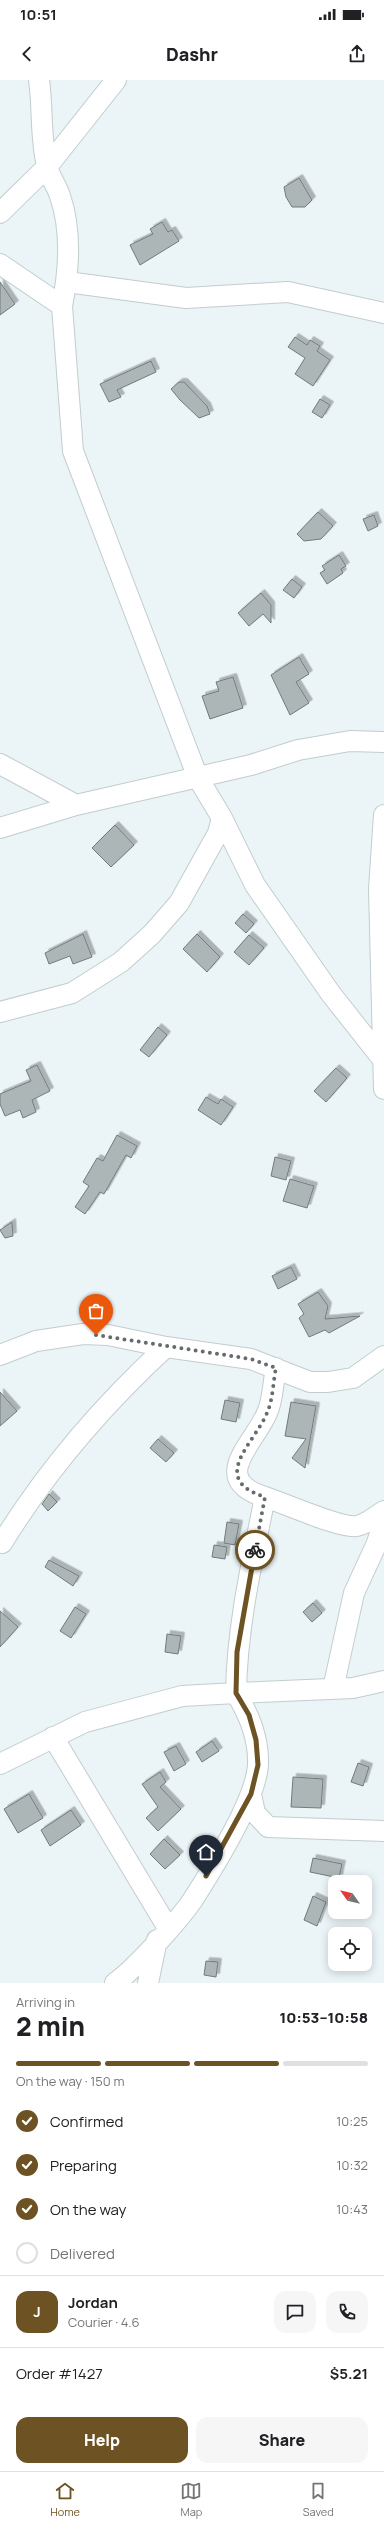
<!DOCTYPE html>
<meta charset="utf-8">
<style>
body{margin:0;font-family:Manrope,sans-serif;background:#f6f6f6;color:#202124;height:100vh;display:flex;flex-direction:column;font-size:15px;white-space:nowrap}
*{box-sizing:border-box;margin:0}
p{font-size:13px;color:#757577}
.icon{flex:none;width:22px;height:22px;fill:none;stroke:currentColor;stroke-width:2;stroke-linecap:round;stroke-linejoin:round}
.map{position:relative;height:1903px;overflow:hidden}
.drawer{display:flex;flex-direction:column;background:#fff;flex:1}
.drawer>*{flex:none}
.needle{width:26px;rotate:304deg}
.tools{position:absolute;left:328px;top:1795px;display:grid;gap:8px}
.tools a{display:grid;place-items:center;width:44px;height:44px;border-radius:8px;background:#fff;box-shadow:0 2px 10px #0003;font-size:20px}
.pin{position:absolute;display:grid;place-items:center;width:34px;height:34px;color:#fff;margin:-41px -17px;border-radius:50% 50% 50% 0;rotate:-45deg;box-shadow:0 0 4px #0007}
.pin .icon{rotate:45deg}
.courier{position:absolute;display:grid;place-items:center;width:40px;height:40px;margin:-20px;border:3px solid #6d5224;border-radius:50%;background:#fff;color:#222;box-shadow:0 1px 5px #0007}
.summary em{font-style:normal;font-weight:800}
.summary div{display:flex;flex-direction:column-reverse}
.summary{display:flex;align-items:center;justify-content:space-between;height:68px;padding:0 16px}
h1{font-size:26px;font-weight:800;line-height:30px}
.bar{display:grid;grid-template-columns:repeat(4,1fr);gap:6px 4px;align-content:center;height:48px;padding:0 16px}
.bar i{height:5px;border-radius:3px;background:#e0e0e0}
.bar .current{background:#6d5224}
.bar p{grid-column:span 4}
.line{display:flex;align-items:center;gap:10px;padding:0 16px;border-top:1px solid #e0e0e0}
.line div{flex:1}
.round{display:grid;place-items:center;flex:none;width:42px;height:42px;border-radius:12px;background:#f6f6f6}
ol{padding:0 16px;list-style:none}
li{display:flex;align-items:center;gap:12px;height:44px}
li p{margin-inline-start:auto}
li .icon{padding:4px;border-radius:50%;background:#6d5224;color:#fff;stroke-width:4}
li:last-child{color:#757577}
li i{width:22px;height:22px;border:2px solid #e0e0e0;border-radius:50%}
.cta{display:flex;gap:8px;margin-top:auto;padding:8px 16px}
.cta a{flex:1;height:46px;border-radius:12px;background:#6d5224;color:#fff;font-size:16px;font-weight:800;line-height:46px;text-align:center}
.cta a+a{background:#f6f6f6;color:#202124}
.status{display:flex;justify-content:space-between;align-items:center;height:28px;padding:0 20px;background:#fff;direction:ltr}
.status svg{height:11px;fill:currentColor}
header{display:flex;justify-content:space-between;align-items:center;height:52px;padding:0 16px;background:#fff;font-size:18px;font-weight:800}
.dock{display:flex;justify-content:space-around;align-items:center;height:56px;border-top:1px solid #e0e0e0;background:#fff;font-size:11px;color:#757577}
.dock a{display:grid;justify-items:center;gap:2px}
.dock .current{color:#6d5224}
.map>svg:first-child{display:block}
.building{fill:#adb6b6;stroke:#727b7a;filter:url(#shadow)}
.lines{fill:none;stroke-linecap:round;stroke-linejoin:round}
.minor-casing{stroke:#c3cccf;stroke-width:22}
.minor{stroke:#fff;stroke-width:20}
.done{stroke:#666c6e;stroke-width:4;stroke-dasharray:0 7.2}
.route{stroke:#6d5224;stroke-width:5}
</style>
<div class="status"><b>10:51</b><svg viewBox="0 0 49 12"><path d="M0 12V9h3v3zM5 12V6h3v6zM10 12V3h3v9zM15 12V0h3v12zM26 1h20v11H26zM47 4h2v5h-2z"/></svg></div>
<header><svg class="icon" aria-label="back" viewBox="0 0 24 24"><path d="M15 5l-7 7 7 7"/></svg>Dashr<svg class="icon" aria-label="share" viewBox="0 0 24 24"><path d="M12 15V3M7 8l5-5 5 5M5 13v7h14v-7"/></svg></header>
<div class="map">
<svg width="384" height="1903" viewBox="0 0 384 1903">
<defs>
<filter id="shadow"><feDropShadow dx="3.5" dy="-3.5" stdDeviation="0" flood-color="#0004"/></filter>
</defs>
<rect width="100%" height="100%" fill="#ebf4f7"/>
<!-- building -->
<path class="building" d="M299,98L312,120L305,127H292L286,117L284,107Z
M162,142L168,152L172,150L179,161L140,185L130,165L153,154L150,149Z
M0,202L15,224L0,235Z
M295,257L307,265L310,260L320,266L317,271L330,280L313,306L295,294L305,278L288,267Z
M151,281L156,292L117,310L121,317L109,322L100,304Z
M179,302H184L207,326L210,334L199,338L180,320L171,309Z
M320,319L330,325L322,338L312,332Z
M318,432L333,446L321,459L304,461L297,454Z
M374,435L378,446L368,451L363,439Z
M339,475L346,486L341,489L343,493L327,504L320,493L325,490L322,486Z
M292,499L302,507L294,518L283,510Z
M261,513L271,525V543L263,534L249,546L238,533Z
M299,577L309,594L296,602L309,623L290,635L271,595Z
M233,597L243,628L210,639L202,616L219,611L216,602Z
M115,745L134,765L111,787L92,768Z
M243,834L254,844L246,853L235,843Z
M83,854L92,877L73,884L70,876L49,884L45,873Z
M197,854L220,877L207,892L183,869Z
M249,855L264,868L249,885L234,872Z
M158,947L167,955L149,977L140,970Z
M37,985L50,1011L32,1020L36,1032L23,1038L20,1030L5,1036L0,1024V1014L31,1001L26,990Z
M336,988L347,998L326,1022L314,1011Z
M206,1017L218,1024L221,1019L233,1027L221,1045L198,1030Z
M117,1055L137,1066L131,1078L126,1075L104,1114L100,1112L85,1134L75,1127L89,1106L83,1102L97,1078L103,1081Z
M275,1077L291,1081L286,1100L271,1096Z
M290,1099L314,1106L307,1128L283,1121Z
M12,1142L13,1156L5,1158L0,1150Z
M291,1187L297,1199L278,1209L272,1196Z
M318,1212L328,1226L325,1239L360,1236L329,1253L325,1250L309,1257L299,1238L304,1234L298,1224Z
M0,1312L17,1331L0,1346Z
M225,1320L240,1323L236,1342L221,1339Z
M291,1322L316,1326L305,1388L292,1378L306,1359L285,1356Z
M158,1359L174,1373L166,1382L150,1368Z
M49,1414L57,1422L48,1431L42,1424Z
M227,1442L239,1444L235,1465L224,1463Z
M214,1465L227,1467L225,1479L212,1477Z
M49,1480L79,1496L73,1506L45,1487Z
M313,1523L322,1533L312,1542L303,1532Z
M75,1527L86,1534L71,1558L60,1551Z
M0,1531L18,1547L0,1567Z
M167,1554L181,1556L178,1574L165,1572Z
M212,1661L219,1671L202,1682L196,1672Z
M176,1666L186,1684L174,1691L164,1672Z
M358,1683L369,1687L363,1706L351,1702Z
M160,1692L166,1702L160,1707L181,1729L158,1751L146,1738L158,1727L142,1704Z
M293,1697L323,1699L321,1728L291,1727Z
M29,1714L43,1738L18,1753L4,1729Z
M71,1730L81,1745L50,1766L41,1750Z
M164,1759L180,1775L165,1789L150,1774Z
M313,1778L342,1784L339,1798L310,1792Z
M313,1816L326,1822L317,1846L304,1840Z
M206,1881L218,1882L216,1897L204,1895Z"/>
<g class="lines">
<!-- minor casing -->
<g class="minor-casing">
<path id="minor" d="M39,0C43,28 40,57 47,86C49,96 57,106 60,116C72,151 69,191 62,226L73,371L198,698L222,738L255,805L331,914L384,981
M0,133L47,87L116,0
M0,184L62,226
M67,202L186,218L288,212L384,233
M0,684L76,725
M384,735L379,809L384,1009
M0,748L76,725L251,685L298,670L350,661L384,662
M0,932L72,913L121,882L152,854L179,823L218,753L222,738
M0,1275L36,1261L83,1254L108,1255L166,1267L251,1279L310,1302H328L353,1298L384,1276
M265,1417C284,1423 341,1449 357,1446C367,1444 376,1436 384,1431
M2,1463C47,1390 103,1325 166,1267
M333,1609L354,1513L377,1463L384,1440
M53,1657L168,1848
M0,1684L85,1642L182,1616L236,1613C237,1546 252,1482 265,1417C208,1399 254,1364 267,1333C273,1321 273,1302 276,1288
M251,1714L255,1733L268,1747L384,1751
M115,1903C135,1889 178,1841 192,1821C212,1790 256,1720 258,1685C259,1658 249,1635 236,1613L353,1608L384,1601
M148,1903L157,1860"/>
</g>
<!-- minor -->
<use href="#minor" class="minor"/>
</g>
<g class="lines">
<!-- done -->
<path class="done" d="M96,1255L251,1279L276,1288C273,1302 273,1320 267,1333C254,1364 208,1399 265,1417L255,1470"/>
<!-- route -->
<path class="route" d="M206,1796L251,1714L258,1685L256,1660L249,1635L236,1613L237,1572L255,1470"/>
</g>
</svg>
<div class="tools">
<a><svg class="needle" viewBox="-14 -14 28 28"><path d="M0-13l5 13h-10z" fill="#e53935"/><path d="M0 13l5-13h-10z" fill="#757577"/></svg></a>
<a><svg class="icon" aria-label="locate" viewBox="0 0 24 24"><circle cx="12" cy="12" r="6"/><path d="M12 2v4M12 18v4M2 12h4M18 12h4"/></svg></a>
</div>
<div class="pin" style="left:96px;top:1255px;background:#ea580c"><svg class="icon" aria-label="bag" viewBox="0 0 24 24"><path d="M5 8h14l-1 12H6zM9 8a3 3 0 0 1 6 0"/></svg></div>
<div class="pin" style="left:206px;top:1796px;background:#1f2937"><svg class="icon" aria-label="home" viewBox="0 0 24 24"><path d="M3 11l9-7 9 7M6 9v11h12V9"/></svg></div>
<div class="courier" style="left:255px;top:1470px"><svg class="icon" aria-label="bike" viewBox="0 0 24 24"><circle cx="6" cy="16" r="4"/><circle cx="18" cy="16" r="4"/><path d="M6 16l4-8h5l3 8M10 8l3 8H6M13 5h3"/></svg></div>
</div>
<section class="drawer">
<div class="summary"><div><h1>2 min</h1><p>Arriving in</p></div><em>10:53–10:58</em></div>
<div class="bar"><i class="current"></i><i class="current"></i><i class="current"></i><i></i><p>On the way · 150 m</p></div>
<ol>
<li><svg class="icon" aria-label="check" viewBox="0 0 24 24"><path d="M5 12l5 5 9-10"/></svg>Confirmed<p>10:25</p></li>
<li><svg class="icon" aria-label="check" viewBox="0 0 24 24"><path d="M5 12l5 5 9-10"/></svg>Preparing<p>10:32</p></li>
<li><svg class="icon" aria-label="check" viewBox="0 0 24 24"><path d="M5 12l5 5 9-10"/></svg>On the way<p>10:43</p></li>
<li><i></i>Delivered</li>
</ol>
<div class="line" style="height:72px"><b class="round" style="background:#6d5224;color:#fff">J</b><div><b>Jordan</b><p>Courier · 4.6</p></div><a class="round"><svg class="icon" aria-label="chat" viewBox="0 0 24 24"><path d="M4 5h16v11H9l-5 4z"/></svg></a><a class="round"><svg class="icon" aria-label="phone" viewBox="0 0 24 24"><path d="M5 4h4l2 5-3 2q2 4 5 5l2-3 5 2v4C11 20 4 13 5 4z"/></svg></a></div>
<div class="line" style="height:52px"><div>Order #1427</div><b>$5.21</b></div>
<div class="cta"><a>Help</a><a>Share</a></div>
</section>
<nav class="dock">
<a class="current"><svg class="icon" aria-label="home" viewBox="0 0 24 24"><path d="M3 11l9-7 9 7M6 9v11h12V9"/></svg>Home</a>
<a><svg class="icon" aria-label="map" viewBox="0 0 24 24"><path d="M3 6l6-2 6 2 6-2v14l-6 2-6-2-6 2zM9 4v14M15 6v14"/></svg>Map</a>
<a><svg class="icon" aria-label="saved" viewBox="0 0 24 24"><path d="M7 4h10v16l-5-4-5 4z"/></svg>Saved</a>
</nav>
